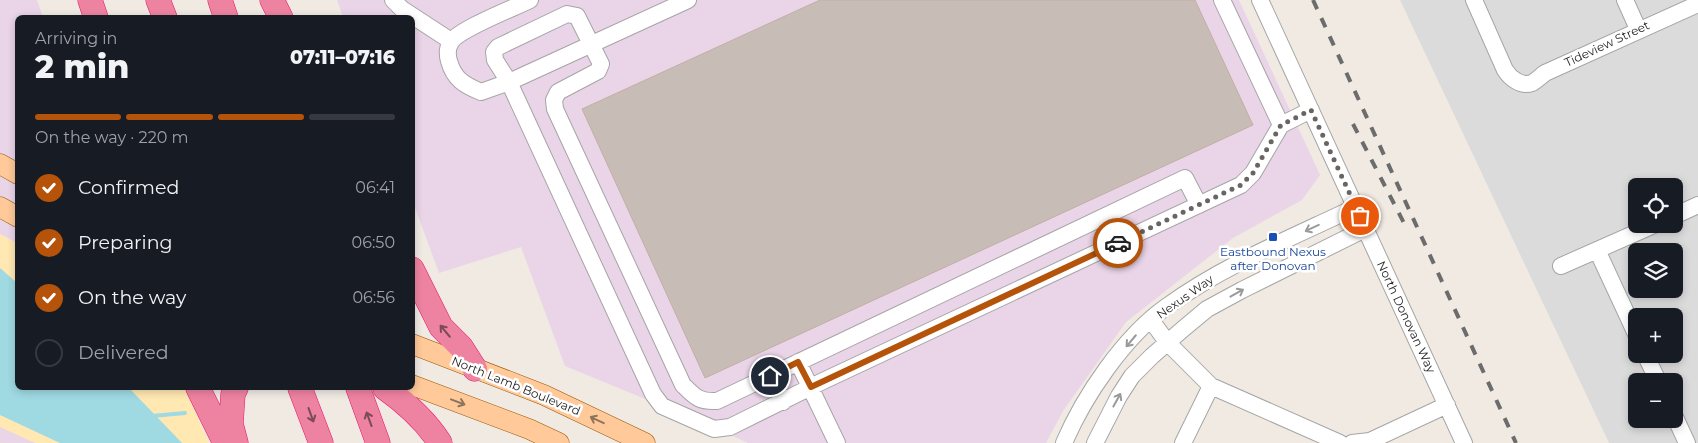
<!DOCTYPE html>
<meta charset="utf-8">
<style>
body{margin:0;font-family:Montserrat,sans-serif;background:#242831;color:#f1f3f6;height:100vh;display:flex;flex-direction:column;font-size:19px;white-space:nowrap}
*{box-sizing:border-box;margin:0}
p{font-size:16px;color:#9ea1a6}
.icon{flex:none;width:28px;height:28px;fill:none;stroke:currentColor;stroke-width:2;stroke-linecap:round;stroke-linejoin:round}
.map{position:relative;flex:1;overflow:hidden}
.sheet{position:absolute;left:15px;top:15px;width:400px;height:375px;display:flex;flex-direction:column;background:#171b24;border-radius:8px;box-shadow:0 2px 8px #0003}
.sheet>*{flex:none}
.fabs{position:absolute;left:1628px;top:178px;display:grid;gap:10px}
.fabs a{display:grid;place-items:center;width:55px;height:55px;border-radius:8px;background:#171b24;box-shadow:0 2px 8px #0003;font-size:25px}
.pin{position:absolute;display:grid;place-items:center;width:42px;height:42px;color:#fff;margin:-21px;border:2px solid #fff;border-radius:50%;box-shadow:0 1px 5px #0007}
.courier{position:absolute;display:grid;place-items:center;width:50px;height:50px;margin:-25px;border:4px solid #b45309;border-radius:50%;background:#fff;color:#222;box-shadow:0 1px 6px #0007}
.head em{font-style:normal;font-weight:800}
.head div{display:flex;flex-direction:column-reverse}
.head{display:flex;align-items:center;justify-content:space-between;height:85px;padding:0 20px}
h1{font-size:32px;font-weight:800;line-height:38px}
.bar{display:grid;grid-template-columns:repeat(4,1fr);gap:8px 5px;align-content:center;height:60px;padding:0 20px}
.bar i{height:6px;border-radius:4px;background:#363941}
.bar .active{background:#b45309}
.bar p{grid-column:span 4}
ol{padding:0 20px;list-style:none}
li{display:flex;align-items:center;gap:15px;height:55px}
li p{margin-inline-start:auto}
li .icon{padding:5px;border-radius:50%;background:#b45309;color:#fff;stroke-width:4}
li:last-child{color:#9ea1a6}
li i{width:28px;height:28px;border:2px solid #363941;border-radius:50%}
.map>svg:first-child{display:block}
.residential{fill:#dcdbdb;fill-rule:evenodd}
.industrial{fill:#ead4e8}
.sand{fill:#ffe8b2}
.water{fill:#9fd9e2}
.lines{fill:none;stroke-linecap:round;stroke-linejoin:round}
.stream{stroke:#9fd9e2;stroke-width:4}
.building{fill:#c8bcb6;stroke:#c3aea4}
.minor-casing{stroke:#a5a5a5;stroke-width:18}
.major-casing{stroke:#985700;stroke-width:21}
.highway-casing{stroke:#e91472;stroke-width:25}
.minor{stroke:#fff;stroke-width:16}
.major{stroke:#ffc999;stroke-width:20}
.highway{stroke:#ee83a1;stroke-width:24}
.rail{stroke:#6c6c6c;stroke-width:4;stroke-dasharray:10 10;stroke-linecap:butt}
.oneway{stroke:#9a9a9a}
.oneway2{stroke:#7c4b59}
.oneway3{stroke:#8e745c}
.done{stroke:#686563;stroke-width:5;stroke-dasharray:0 9}
.route{stroke:#b45309;stroke-width:6}
.transit-dot{fill:#1a4fb4;stroke:#fff;stroke-width:2}
.labels{text-anchor:middle;stroke-width:5;stroke-linejoin:round;paint-order:stroke}
.street-label{font-size:12px;fill:#1e1e1e;stroke:#fff}
.transit-label{font-size:12px;fill:#164399;stroke:#fff}
</style>
<div class="map">
<svg width="1698" height="443" viewBox="0 0 1698 443">
<rect width="100%" height="100%" fill="#f0eae3"/>
<!-- residential -->
<path class="residential" d="M1400,0H1698V443H1609ZM1636,186H1674V224H1636ZM1636,251H1674V289H1636ZM1636,316H1674V354H1636ZM1636,381H1674V419H1636Z"/>
<!-- industrial -->
<path class="industrial" d="M0,0H37L43,17L18,18V388L200,443H0Z
M337,0H1239L1320,175L1302,200L1233,238L1126,322L1063,411L1046,443H748L711,426L565,366L521,247L439,273L413,202L412,18L343,17Z"/>
<!-- sand -->
<path class="sand" d="M0,234L17,243L18,388H185L209,443H35L0,427Z"/>
<!-- water -->
<path class="water" d="M0,268L17,283L18,388H129L182,443H60L0,415Z"/>
<g class="lines">
<!-- stream -->
<path class="stream" d="M152,416L185,413"/>
</g>
<!-- building -->
<path class="building" d="M820,0H1195L1253,125L705,378L582,109Z"/>
<g class="lines">
<!-- minor casing -->
<g class="minor-casing">
<path id="minor" d="M393,0L402,9L451,41
M530,0C514,8 459,29 451,42C447,48 447,54 449,61C454,79 464,85 481,92L509,82L688,0
M1260,0L1464,443
M1474,0L1505,70C1510,78 1521,87 1532,83C1536,81 1541,76 1545,73L1698,4
M1625,0L1638,29
M1281,125L1311,110
M1199,205L1185,178L717,401C699,402 695,397 683,385L555,109L554,100L558,92L598,71L601,64L577,16L567,14L498,47L494,52L495,60L509,82L653,394L662,406L714,429L730,427L823,381L1241,185L1253,173L1281,125L1222,0
M1674,216L1698,205
M1597,250L1636,334
M1561,266L1656,224
M1151,320L1167,342L1211,386L1340,443
M1645,354L1658,381
M798,362L837,443
M770,376L783,402
M1674,415L1687,443
M1064,443C1084,396 1124,337 1166,307C1224,265 1291,238 1356,207
M1095,443L1119,396L1132,376L1152,356L1183,329L1207,309L1242,290L1365,229
M1183,443L1211,386
M1352,443L1370,441L1447,405"/>
</g>
<!-- major casing -->
<g class="major-casing">
<path id="major" d="M0,164L18,174
M0,207L18,217
M412,344L544,395L645,443
M412,385L529,429L559,443"/>
</g>
<!-- highway casing -->
<g class="highway-casing">
<path id="highway" d="M90,0L96,18
M158,0L165,18
M220,0L226,18
M272,0L281,18
M412,269L441,327L461,347L475,369
M198,388L225,443
M236,388L233,394L231,424L236,443
M300,388L321,443
M358,388L378,443
M385,388C406,403 426,421 440,443"/>
</g>
<!-- minor -->
<use href="#minor" class="minor"/>
<!-- major -->
<use href="#major" class="major"/>
<!-- highway -->
<use href="#highway" class="highway"/>
<!-- rail -->
<path class="rail" d="M1313,0L1516,443
M1353,124L1405,225"/>
</g>
<!-- one-way arrows -->
<defs><path id="oneway-shaft" d="M-6 0H5M1.5-3L5.5 0L1.5 3" fill="none" stroke-width="1.6" stroke-linecap="round" stroke-linejoin="round" transform="scale(1.25)"/></defs>
<g class="oneway">
<use href="#oneway-shaft" transform="translate(1312 228) rotate(155)"/>
<use href="#oneway-shaft" transform="translate(1237 293) rotate(-29)"/>
<use href="#oneway-shaft" transform="translate(1131 341) rotate(130)"/>
<use href="#oneway-shaft" transform="translate(1117 400) rotate(-61)"/>
</g>
<g class="oneway2">
<use href="#oneway-shaft" transform="translate(445 331) rotate(-130)"/>
<use href="#oneway-shaft" transform="translate(311 415) rotate(70)"/>
<use href="#oneway-shaft" transform="translate(369 419) rotate(-110)"/>
</g>
<g class="oneway3">
<use href="#oneway-shaft" transform="translate(458 402) rotate(21)"/>
<use href="#oneway-shaft" transform="translate(597 420) rotate(-155)"/>
</g>
<g class="lines">
<!-- done -->
<path class="done" d="M1118,243L1241,185L1253,173L1281,125L1311,110L1360,216"/>
<!-- route -->
<path class="route" d="M770,376L798,362L811,387L1118,243"/>
</g>
<!-- markers -->
<rect class="transit-dot" x="1268" y="232" width="10" height="10" rx="2.5"/>
<g class="labels">
<!-- street labels -->
<g class="street-label">
<text transform="translate(1607 44) rotate(-25)" y="4">Tideview Street</text>
<text transform="translate(1185 297) rotate(-35)" y="4">Nexus Way</text>
<text transform="translate(1406 317) rotate(65)" y="4">North Donovan Way</text>
<text transform="translate(516 386) rotate(22)" y="4">North Lamb Boulevard</text>
</g>
<!-- transit labels -->
<g class="transit-label">
<text x="1273" y="256">Eastbound Nexus<tspan x="1273" dy="14">after Donovan</tspan></text>
</g>
</g>
</svg>
<div class="fabs">
<a><svg class="icon" aria-label="locate" viewBox="0 0 24 24"><circle cx="12" cy="12" r="6"/><path d="M12 2v4M12 18v4M2 12h4M18 12h4"/></svg></a>
<a><svg class="icon" aria-label="layers" viewBox="0 0 24 24"><path d="M12 4l9 5-9 5-9-5zM3 14l9 5 9-5"/></svg></a>
<a>+</a>
<a>−</a>
</div>
<div class="pin" style="left:1360px;top:216px;background:#ea580c"><svg class="icon" aria-label="bag" viewBox="0 0 24 24"><path d="M5 8h14l-1 12H6zM9 8a3 3 0 0 1 6 0"/></svg></div>
<div class="pin" style="left:770px;top:376px;background:#1f2937"><svg class="icon" aria-label="home" viewBox="0 0 24 24"><path d="M3 11l9-7 9 7M6 9v11h12V9"/></svg></div>
<div class="courier" style="left:1118px;top:243px"><svg class="icon" aria-label="car" viewBox="0 0 24 24"><path d="M5 17H2v-5l4-1 3-4h7l3 4 3 1v5h-3M9 17h6M6 11h13"/><circle cx="7" cy="17" r="2"/><circle cx="17" cy="17" r="2"/></svg></div>
<section class="sheet">
<div class="head"><div><h1>2 min</h1><p>Arriving in</p></div><em>07:11–07:16</em></div>
<div class="bar"><i class="active"></i><i class="active"></i><i class="active"></i><i></i><p>On the way · 220 m</p></div>
<ol>
<li><svg class="icon" aria-label="check" viewBox="0 0 24 24"><path d="M5 12l5 5 9-10"/></svg>Confirmed<p>06:41</p></li>
<li><svg class="icon" aria-label="check" viewBox="0 0 24 24"><path d="M5 12l5 5 9-10"/></svg>Preparing<p>06:50</p></li>
<li><svg class="icon" aria-label="check" viewBox="0 0 24 24"><path d="M5 12l5 5 9-10"/></svg>On the way<p>06:56</p></li>
<li><i></i>Delivered</li>
</ol>
</section>
</div>
